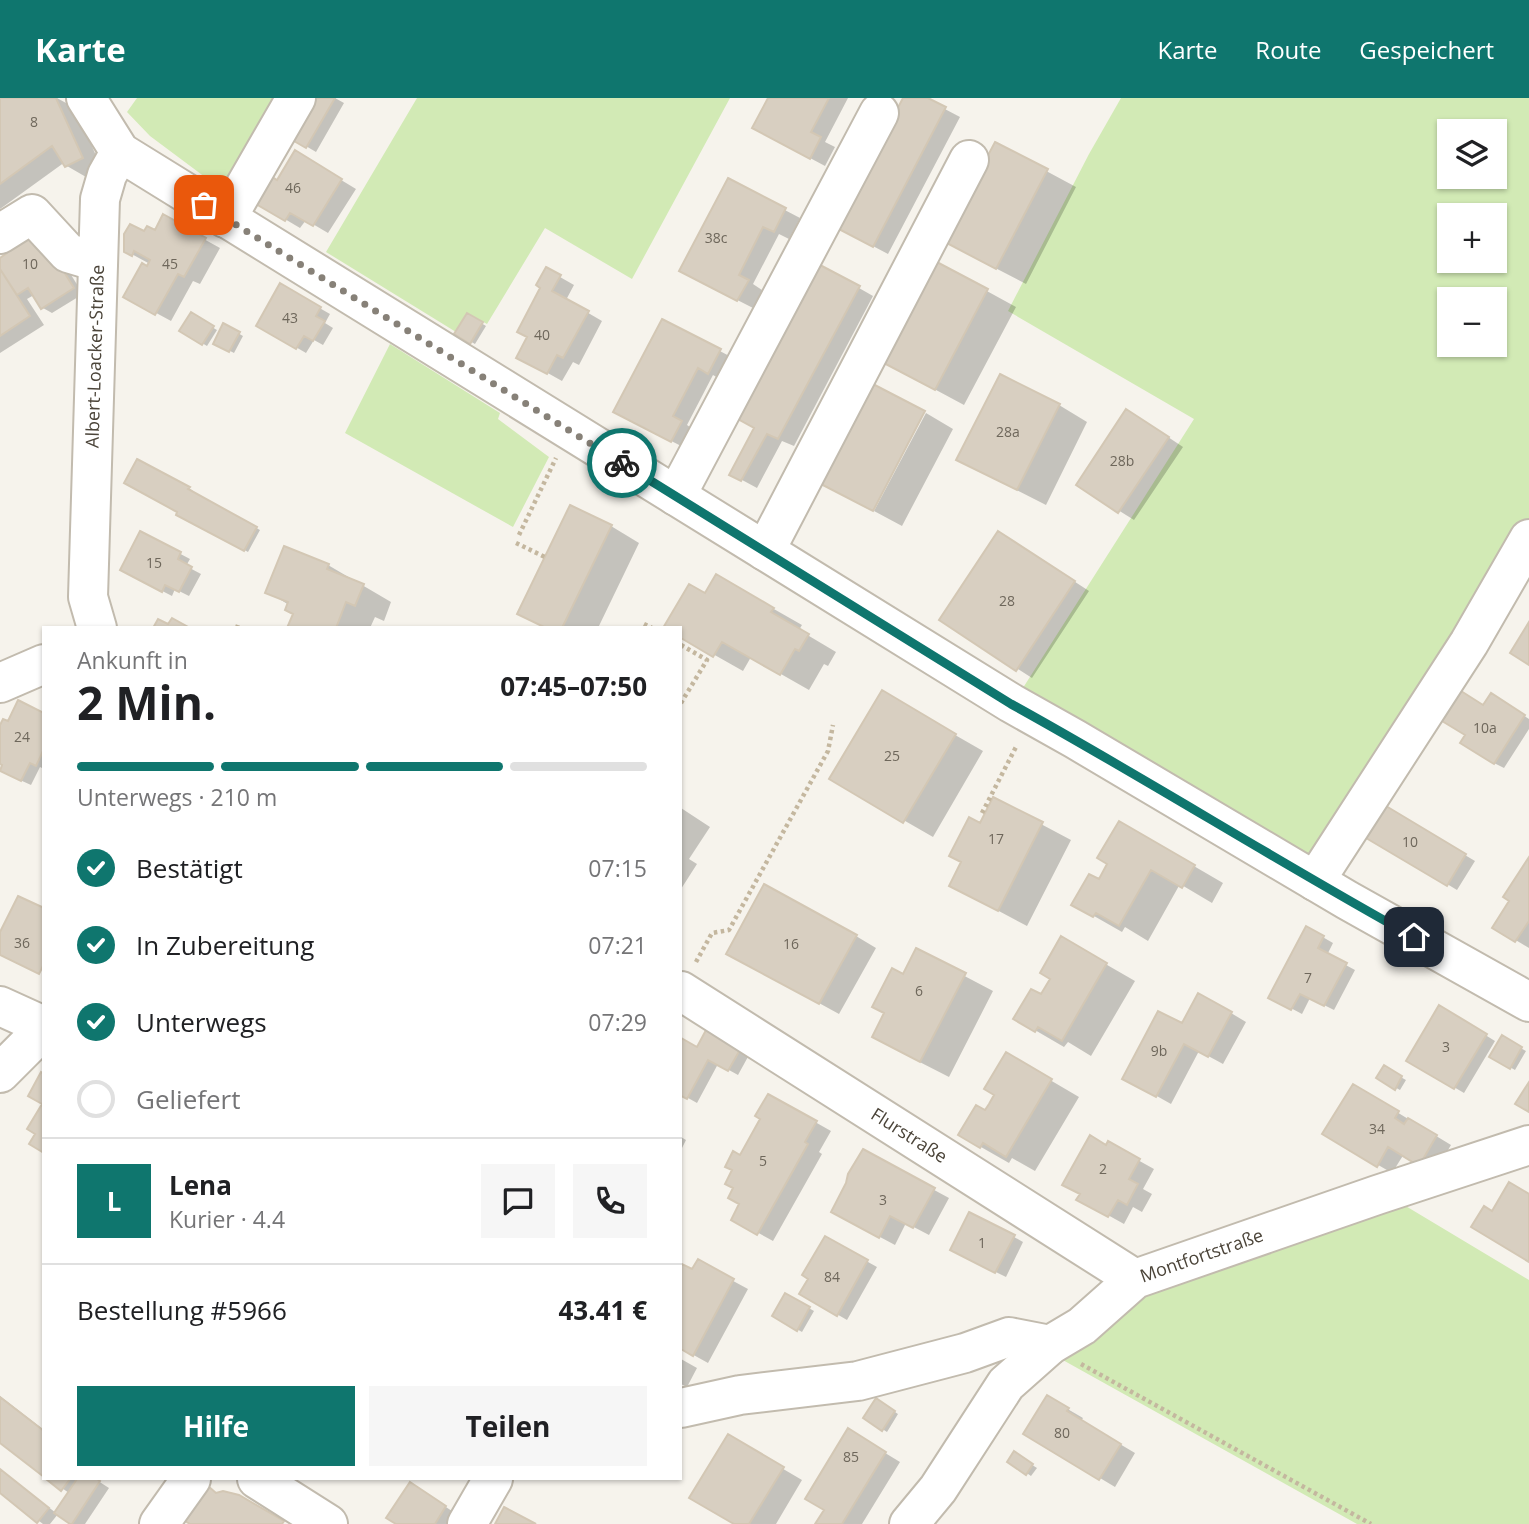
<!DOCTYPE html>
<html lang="de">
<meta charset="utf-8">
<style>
body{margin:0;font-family:"Open Sans",sans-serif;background:#f6f6f6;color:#202124;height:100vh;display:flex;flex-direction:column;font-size:26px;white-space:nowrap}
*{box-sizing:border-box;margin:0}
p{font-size:23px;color:#757577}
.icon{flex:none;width:38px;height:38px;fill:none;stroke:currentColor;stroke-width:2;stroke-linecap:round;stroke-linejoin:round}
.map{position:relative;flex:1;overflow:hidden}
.sheet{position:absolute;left:42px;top:528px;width:640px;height:854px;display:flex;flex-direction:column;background:#fff;border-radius:0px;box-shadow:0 2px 5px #0004}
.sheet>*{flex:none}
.buttons{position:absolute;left:1437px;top:21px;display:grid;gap:14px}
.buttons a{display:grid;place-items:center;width:70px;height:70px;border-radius:0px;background:#fff;box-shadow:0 2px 5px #0004;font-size:35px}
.pin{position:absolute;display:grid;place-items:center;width:60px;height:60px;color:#fff;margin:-30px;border-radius:14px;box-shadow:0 4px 10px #0006}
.courier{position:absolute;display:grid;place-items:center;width:70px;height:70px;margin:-35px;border:5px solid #0f766e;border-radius:50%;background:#fff;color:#222;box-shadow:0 2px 9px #0007}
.headline em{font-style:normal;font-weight:700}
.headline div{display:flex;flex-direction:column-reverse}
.headline{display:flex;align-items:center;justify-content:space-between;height:119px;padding:0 35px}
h1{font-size:46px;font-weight:700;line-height:52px}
.bar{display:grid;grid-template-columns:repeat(4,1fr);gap:10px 7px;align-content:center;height:84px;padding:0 35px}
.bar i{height:9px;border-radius:5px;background:#e0e0e0}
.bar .on{background:#0f766e}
.bar p{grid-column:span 4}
.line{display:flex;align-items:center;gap:18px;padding:0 35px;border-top:2px solid #e0e0e0}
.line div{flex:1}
.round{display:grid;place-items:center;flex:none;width:74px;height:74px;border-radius:0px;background:#f6f6f6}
ol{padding:0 35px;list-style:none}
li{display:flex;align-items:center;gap:21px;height:77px}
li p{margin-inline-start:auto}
li .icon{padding:7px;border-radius:50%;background:#0f766e;color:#fff;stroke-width:4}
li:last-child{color:#757577}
li i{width:38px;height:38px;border:4px solid #e0e0e0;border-radius:50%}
.cta{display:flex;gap:14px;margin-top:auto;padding:14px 35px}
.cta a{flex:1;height:80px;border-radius:0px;background:#0f766e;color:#fff;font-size:28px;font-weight:700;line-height:80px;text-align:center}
.cta a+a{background:#f6f6f6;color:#202124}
header{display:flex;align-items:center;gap:42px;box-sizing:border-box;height:98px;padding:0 35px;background:#0f766e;color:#fff}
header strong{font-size:33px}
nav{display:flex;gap:38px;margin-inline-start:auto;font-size:24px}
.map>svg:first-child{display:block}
.green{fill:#d2eab5;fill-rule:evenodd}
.shadow{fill:#0003}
.building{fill:#d8cfc1;stroke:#d3c7b4;stroke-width:2}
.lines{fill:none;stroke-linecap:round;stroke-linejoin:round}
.minor-casing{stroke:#c2bbae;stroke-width:42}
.path{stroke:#c4b79f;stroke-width:4.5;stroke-dasharray:3.5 3.5;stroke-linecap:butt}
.minor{stroke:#fff;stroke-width:38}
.done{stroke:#878178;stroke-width:7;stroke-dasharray:0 12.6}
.route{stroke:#0f766e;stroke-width:9}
.labels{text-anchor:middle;stroke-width:7;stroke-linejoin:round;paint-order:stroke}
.number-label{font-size:14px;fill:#6e675b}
.street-label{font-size:18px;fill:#4b4439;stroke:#fff}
</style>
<header>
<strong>Karte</strong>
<nav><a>Karte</a><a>Route</a><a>Gespeichert</a></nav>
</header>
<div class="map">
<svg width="1529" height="1426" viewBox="0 0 1529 1426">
<rect width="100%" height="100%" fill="#f6f3ec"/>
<!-- green -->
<path class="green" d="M137,0H284L225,94L150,38L127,14Z
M417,0H730L632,181L545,130L487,226L467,215L456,234L326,154Z
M1121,0H1529V433L1315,779L1021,593L1194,321L1008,213L1089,56ZM1449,33H1494V79H1449ZM1449,117H1494V163H1449ZM1449,201H1494V247H1449Z
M390,246L500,315L498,321L549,359L513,429L345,335Z
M1394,1101L1529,1182V1426H1357L1052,1256L1164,1182Z"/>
<!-- shadow -->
<path class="shadow" d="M0,0H57L75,10L102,71L86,79L67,68L65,64L0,111Z
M312,0H335L344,5L316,54L289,38Z
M770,0H848L825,44L835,49L825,68L769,38Z
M905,0H924L960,19L888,156L852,137Z
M996,46L1076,89L1026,186L974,159Z
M295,54L356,91L328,135L306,122L300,130L246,98L277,84Z
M728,82L800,120L789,141L779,136L753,186L762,192L753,210L696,181Z
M164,119L220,150L200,186L193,183L171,223L125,198L150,166L126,153L144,136L155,135Z
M43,132L83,196L52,215L43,210L34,197L27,201L44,227L0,255V162Z
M934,164L1016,209L964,307L910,278Z
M546,171L574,187L566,202L602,223L579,267L573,264L562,283L519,259L530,239Z
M281,188L330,216L325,225L333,230L323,247L314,242L306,255L258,227Z
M859,190L873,198L794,348L782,343L757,390L731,376Z
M191,217L217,232L207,248L182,233Z
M468,217L486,228L475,246L457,236Z
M663,223L735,261L723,283L713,277L687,327L696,333L687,351L630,322Z
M224,227L243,238L234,255L215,245Z
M1059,307L1087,324L1046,407L987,377L959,361Z
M926,315L953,331L902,428L874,413Z
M1141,321L1183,349L1134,422L1078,387Z
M138,363L189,390L193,393L191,395L260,432L248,454L182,418L180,413Z
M611,428L639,445L598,530H545L519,515Z
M141,435L190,461L186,468L201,476L189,498L175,491L172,498L131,477Z
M1014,444L1089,493L1032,580L942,522Z
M328,467L391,504L384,523L375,519L370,530H289L294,516L289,507L268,494Z
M716,478L802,527L799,532L836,554L828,568L824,566L809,592L751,559L743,573L681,538V530L666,529L705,498Z
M882,595L983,653L933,739L832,681Z
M1501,603L1529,621V631L1504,670L1494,665L1484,609Z
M44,617V671L40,669L31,687L11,678L4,667L0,666V631L9,625Z
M994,701L1071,742L1027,828L980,803L981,727Z
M681,710L710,729L689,761L697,766L681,791Z
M1386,710L1475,763L1457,792L1369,739Z
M1120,725L1223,785L1212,805L1180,786L1148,843L1125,829L1122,834L1073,806L1099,784L1109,765Z
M1529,763V850L1494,829L1512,802Z
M1307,830L1333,845L1327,857L1355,872L1334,912L1310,900L1302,916L1270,899Z
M856,838L876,850L839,916L748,866Z
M1062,841L1135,883L1091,958L1068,944L1064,949L1016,921L1041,899L1052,881Z
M917,853L993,893L949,979L902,955L904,878Z
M1440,909L1495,943L1464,995L1408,962Z
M1231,915L1246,924L1223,966L1199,953L1171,1006L1139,988L1183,928Z
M707,934L749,957L738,977L718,966L697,1005L681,996V942L698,951Z
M1502,940L1526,953L1515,972L1492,959Z
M1006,956L1079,999L1035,1073L1012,1060L1009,1065L960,1037L986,1014L996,996Z
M1384,970L1406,982L1400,992L1378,980Z
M1354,988L1451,1047L1435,1074L1404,1056L1392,1075L1325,1036Z
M769,998L831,1033L819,1054L822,1056L773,1143L733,1121L742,1105L735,1090L734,1072L762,1020Z
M681,1039L686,1042L681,1052Z
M1109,1046L1154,1071L1143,1091L1152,1096L1142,1114L1133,1109L1124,1126L1079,1101Z
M864,1054L949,1100L929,1137L906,1125L895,1147L848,1122Z
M1014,1139L1023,1144L1006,1179L961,1157Z
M825,1140L877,1169L847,1222L802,1196L811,1180Z
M698,1164L748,1191L708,1265L681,1250V1172L683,1168L693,1174Z
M786,1197L814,1213L802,1234L774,1218Z
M681,1261L697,1270L687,1289L681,1286Z
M0,1298L44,1332V1377L0,1343Z
M1047,1299L1083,1320L1081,1323L1135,1355L1115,1389L1025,1335Z
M877,1302L898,1316L887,1334L865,1320Z
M849,1333L900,1364L862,1426H817L826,1412Z
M729,1339L802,1382L776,1426H737Z
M1015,1356L1037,1370L1031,1378L1009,1363Z
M0,1371L56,1415L69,1395L49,1381H95L109,1390L85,1426H73L58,1416L50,1426H43L0,1393Z
M420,1392L455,1415L448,1426H399Z"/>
<!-- building -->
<path class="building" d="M0,0H56L83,60L65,69L52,48L0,86Z
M310,0H335L306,50L287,39Z
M768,0H829L811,34L821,39L810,61L752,30Z
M903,0H928L946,9L873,149L835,129Z
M995,44L1048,71L996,171L943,143Z
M295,52L342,81L313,128L290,115L285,123L244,99L261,72L277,82Z
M728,80L786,110L774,134L763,129L739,177L749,182L737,203L679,173Z
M163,116L206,140L184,179L178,176L155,217L123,199L142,165L147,168L150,162L134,153L132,158L124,154V136L130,126L144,133L147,128L155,132Z
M33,124L74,190L41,211L28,190L17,197L0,171V160L7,155L1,144Z
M933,162L988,191L935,292L880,263Z
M820,167L860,188L778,341L767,336L741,383L729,377L754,330L738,321Z
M546,169L561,177L552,193L589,213L563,260L557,257L547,276L516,260L527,239L517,234L540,190L536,187Z
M0,171L30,218L0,238Z
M280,185L321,209L316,218L325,223L313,243L304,238L296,251L256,228Z
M191,214L214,228L202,247L179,233Z
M467,215L483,224L470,246L454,236Z
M662,221L721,251L708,276L698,270L673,318L682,323L671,344L613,314Z
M223,225L240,234L229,254L213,246Z
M1000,276L1060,306L1017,392L956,362Z
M869,284L925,313L873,413L817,384Z
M1126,311L1169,339L1118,415L1076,387Z
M137,361L190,389L188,391L257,429L244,453L176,417L177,414L124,385Z
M570,407L612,427L562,530H546L517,516Z
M140,433L181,454L178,461L192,469L179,494L165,487L162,494L120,472Z
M998,433L1075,483L1016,573L939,522Z
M284,448L329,466L327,471L364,486L355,508L346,504L336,530H287L293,516L285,512L288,504L265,495Z
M716,476L774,510L771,514L809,536L799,553L795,551L780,577L722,544L713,559L681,540V530H663L689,486L705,495Z
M172,520L190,530H153L158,521L168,526Z
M1529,524V567L1510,555Z
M882,592L956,636L903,725L829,681Z
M1461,593L1483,607L1491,595L1525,617L1494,666L1460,645L1465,637L1442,623Z
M18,602L44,615V651L36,668L30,665L21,683L0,673L2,667L0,666V627L3,621L8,623Z
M993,699L1043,724L998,813L949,788L961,764L949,758L969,719L980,725Z
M1386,708L1466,756L1447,788L1366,740Z
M1119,723L1195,767L1182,790L1151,772L1119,828L1096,815L1093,819L1071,807L1089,776L1099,781L1107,766L1097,760Z
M1529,759V823L1515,844L1492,830L1509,803L1503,799Z
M764,786L857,837L819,906L726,856Z
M18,798L44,810V866L39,876L0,857V834Z
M1306,828L1324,838L1318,850L1347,865L1324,908L1300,896L1291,912L1268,900Z
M1061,838L1107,865L1062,943L1038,929L1035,934L1013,921L1031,891L1041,896L1050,881L1040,875Z
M916,850L966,875L920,964L872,939L884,915L872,909L892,870L903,876Z
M1198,895L1232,914L1208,959L1184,946L1156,999L1122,981L1158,913L1182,925Z
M1439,907L1487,936L1454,991L1406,963Z
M706,932L741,950L728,973L708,962L687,1001L681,998V940L697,949Z
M1502,937L1522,949L1510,971L1489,959Z
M1006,954L1052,981L1006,1059L983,1045L980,1050L958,1037L976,1007L985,1012L989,1006L994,997L984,991Z
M1384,967L1402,978L1395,992L1376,980Z
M41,974L44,976V1055L29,1046L35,1036L27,1031L42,1006L28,998Z
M1529,984V1014L1515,1006Z
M1353,986L1399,1013L1395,1020L1404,1026L1408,1020L1437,1037L1419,1068L1388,1049L1377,1069L1322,1036Z
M768,996L817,1023L805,1044L808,1046L757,1137L731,1122L739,1106L728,1100L733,1090L725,1086L732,1072L725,1069L733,1053L740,1057L760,1021L755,1018Z
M1090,1037L1106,1047L1108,1043L1140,1061L1129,1081L1138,1086L1127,1107L1118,1102L1108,1119L1076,1102L1080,1096L1062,1087Z
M863,1051L935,1090L913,1130L890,1118L879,1140L831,1114L846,1085L848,1076Z
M1509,1084L1529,1096V1164L1471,1129L1484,1108L1492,1113Z
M969,1114L1015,1137L995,1175L950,1152Z
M825,1138L868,1162L837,1218L799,1196L808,1181L802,1177Z
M698,1161L734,1181L693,1258L681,1251V1168L682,1166L692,1171Z
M785,1195L810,1209L797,1233L772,1218Z
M1047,1297L1069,1310L1067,1313L1121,1346L1099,1382L1023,1336Z
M0,1299L44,1333V1379L0,1345Z
M876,1300L895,1313L882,1333L863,1320Z
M848,1330L886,1354L842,1426H815L824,1412L805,1401Z
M728,1336L784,1369L749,1426H734L689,1400Z
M1014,1353L1033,1366L1026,1377L1007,1364Z
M0,1371L49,1410L37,1425L0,1395Z
M46,1381H70L61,1393Z
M77,1381H97L100,1383L72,1426H70L54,1415Z
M410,1384L446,1408L435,1426H396L386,1420Z
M208,1388L216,1395L223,1393L239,1397L284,1423L282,1426H190L185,1423Z
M504,1409L536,1426H495Z"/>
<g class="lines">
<!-- minor casing -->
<g class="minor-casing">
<g id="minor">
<path d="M86,0L120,54L1011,605L1075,641L1347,802L1529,904"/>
<path d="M225,120L236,104L296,0"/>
<path d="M0,136L32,116L68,155L98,164"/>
<path d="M676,398L879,15"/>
<path d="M765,453L969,62"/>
<path id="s1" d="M97,530L88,499L100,101L107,77L120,54"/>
<path d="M0,585L44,566"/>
<path d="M1315,783L1469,545L1529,441"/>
<path id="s2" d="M681,893L1135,1181"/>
<path d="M0,908L44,928"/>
<path d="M0,975L44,931"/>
<path d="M681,1310L740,1297L858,1283L965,1255L1009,1239L1050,1247"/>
<path d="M257,1381L328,1426"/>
<path d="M159,1426L191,1381"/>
<path d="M467,1426L493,1381"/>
<path id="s3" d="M909,1426L938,1391L1006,1286L1050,1247L1082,1228L1135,1181L1377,1097L1529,1047"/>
</g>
</g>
<!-- path -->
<path class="path" d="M519,437L556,360
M516,445L545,459
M644,526L652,530
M237,530L238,527
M681,547L707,562L681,605
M982,715L1017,647
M696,864L712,835L729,832L828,653L833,627
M1081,1266L1371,1426"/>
<!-- minor -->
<use href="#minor" class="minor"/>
</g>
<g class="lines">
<!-- done -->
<path class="done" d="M204,107L622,365"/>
<!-- route -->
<path class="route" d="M622,365L1011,606C1147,681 1278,764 1414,839"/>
</g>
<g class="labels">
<!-- number labels -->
<g class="number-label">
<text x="34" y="29">8</text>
<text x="293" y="95">46</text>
<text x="716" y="145">38c</text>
<text x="30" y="171">10</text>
<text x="170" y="171">45</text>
<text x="290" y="225">43</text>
<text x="542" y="242">40</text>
<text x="1008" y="339">28a</text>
<text x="1122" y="368">28b</text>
<text x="154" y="470">15</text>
<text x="1007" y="508">28</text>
<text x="1485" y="635">10a</text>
<text x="22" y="644">24</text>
<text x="892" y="663">25</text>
<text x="996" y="746">17</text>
<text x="1410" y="749">10</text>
<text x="22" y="850">36</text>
<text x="791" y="851">16</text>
<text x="1308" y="885">7</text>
<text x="919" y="898">6</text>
<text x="1446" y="954">3</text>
<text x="1159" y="958">9b</text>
<text x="1377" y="1036">34</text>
<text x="763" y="1068">5</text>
<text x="1103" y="1076">2</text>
<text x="883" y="1107">3</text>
<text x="982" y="1150">1</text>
<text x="832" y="1184">84</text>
<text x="1062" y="1340">80</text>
<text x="851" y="1364">85</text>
</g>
<!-- street labels -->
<g class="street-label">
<text dy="6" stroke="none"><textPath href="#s1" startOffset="273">Albert-Loacker-Straße</textPath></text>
<text dy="6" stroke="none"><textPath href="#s2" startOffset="270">Flurstraße</textPath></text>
<text dy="6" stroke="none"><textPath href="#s3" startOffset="408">Montfortstraße</textPath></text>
</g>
</g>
</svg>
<div class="buttons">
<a><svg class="icon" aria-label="layers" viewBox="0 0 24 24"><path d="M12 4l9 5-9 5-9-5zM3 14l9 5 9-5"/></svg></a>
<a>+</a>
<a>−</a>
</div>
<div class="pin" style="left:204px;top:107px;background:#ea580c"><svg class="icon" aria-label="bag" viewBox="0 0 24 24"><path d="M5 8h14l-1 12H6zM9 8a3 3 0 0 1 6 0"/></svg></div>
<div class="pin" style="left:1414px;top:839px;background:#1f2937"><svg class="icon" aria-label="home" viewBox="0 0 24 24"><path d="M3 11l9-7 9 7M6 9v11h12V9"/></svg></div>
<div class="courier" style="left:622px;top:365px"><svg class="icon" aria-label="bike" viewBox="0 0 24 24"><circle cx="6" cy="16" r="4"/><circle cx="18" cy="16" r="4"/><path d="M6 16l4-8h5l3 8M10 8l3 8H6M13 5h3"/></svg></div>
<section class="sheet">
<div class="headline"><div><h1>2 Min.</h1><p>Ankunft in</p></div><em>07:45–07:50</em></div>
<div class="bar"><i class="on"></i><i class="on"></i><i class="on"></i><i></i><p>Unterwegs · 210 m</p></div>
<ol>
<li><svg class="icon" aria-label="check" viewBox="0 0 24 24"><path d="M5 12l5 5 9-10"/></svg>Bestätigt<p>07:15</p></li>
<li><svg class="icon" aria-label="check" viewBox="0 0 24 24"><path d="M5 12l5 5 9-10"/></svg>In Zubereitung<p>07:21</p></li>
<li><svg class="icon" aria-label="check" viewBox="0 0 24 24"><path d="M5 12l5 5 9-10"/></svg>Unterwegs<p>07:29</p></li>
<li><i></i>Geliefert</li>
</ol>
<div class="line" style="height:126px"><b class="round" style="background:#0f766e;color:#fff">L</b><div><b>Lena</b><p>Kurier · 4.4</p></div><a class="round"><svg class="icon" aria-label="chat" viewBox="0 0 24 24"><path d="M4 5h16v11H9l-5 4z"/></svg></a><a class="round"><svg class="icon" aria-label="phone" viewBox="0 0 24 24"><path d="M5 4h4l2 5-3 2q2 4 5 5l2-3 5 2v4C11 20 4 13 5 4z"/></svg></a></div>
<div class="line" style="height:91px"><div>Bestellung #5966</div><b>43.41 €</b></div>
<div class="cta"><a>Hilfe</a><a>Teilen</a></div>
</section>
</div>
